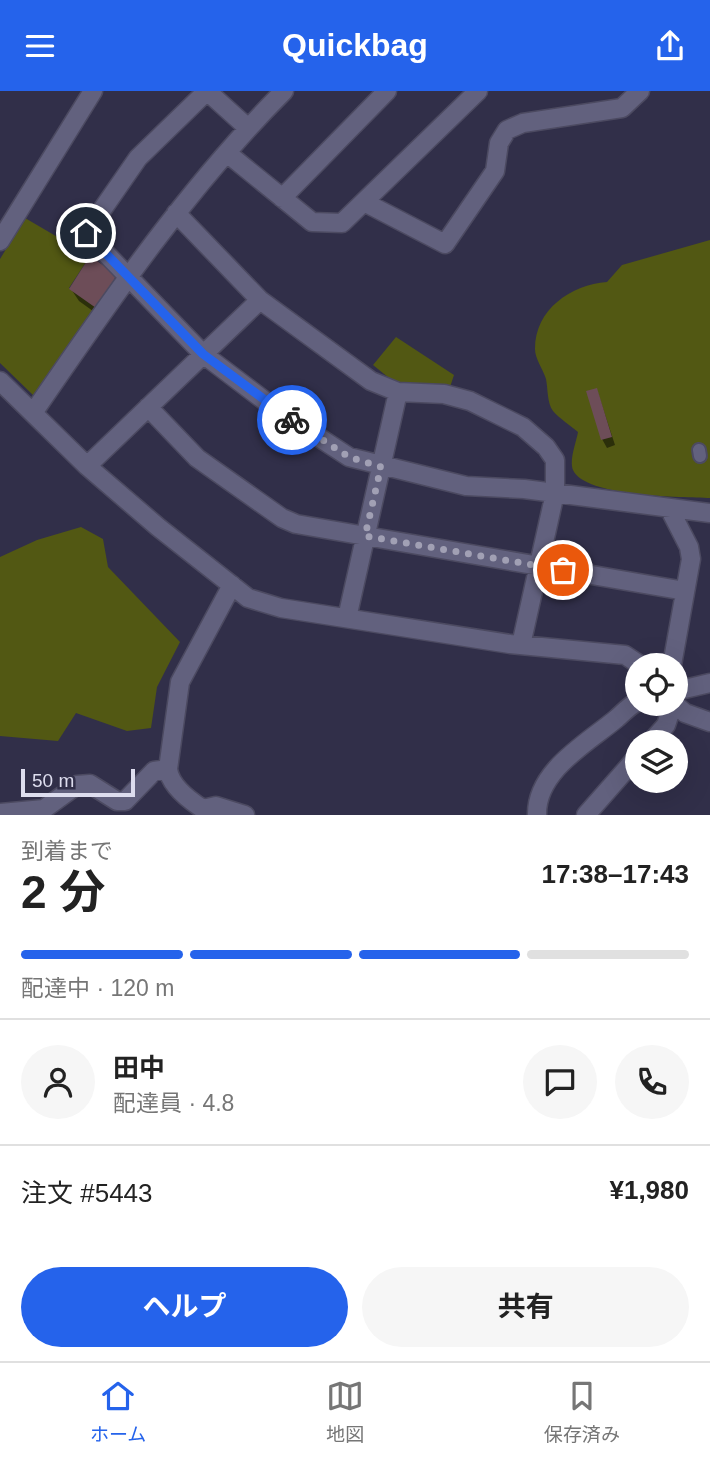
<!DOCTYPE html>
<html lang="ja">
<meta charset="utf-8">
<style>
body{margin:0;font-family:Helvetica,"Noto Sans JP",sans-serif;background:#f6f6f6;color:#222;height:100vh;display:flex;flex-direction:column;font-size:26px;white-space:nowrap}
*{box-sizing:border-box;margin:0}
p{font-size:23px;color:#767676}
.icon{flex:none;width:38px;height:38px;fill:none;stroke:currentColor;stroke-width:2;stroke-linecap:round;stroke-linejoin:round}
.map{position:relative;height:724px;overflow:hidden}
.side{display:flex;flex-direction:column;background:#fff;flex:1}
.side>*{flex:none}
.fabs{position:absolute;left:625px;top:562px;display:grid;gap:14px}
.fabs a{display:grid;place-items:center;width:63px;height:63px;border-radius:50%;background:#fff;box-shadow:0 7px 28px #0002;font-size:35px}
.scale{position:absolute;left:21px;bottom:18px;width:114px;box-sizing:border-box;padding-left:7px;border:4px solid #dde;border-top:0;font-size:19px;line-height:24px;white-space:nowrap;color:#dde;-webkit-text-stroke:5px #312f49;paint-order:stroke}
.pin{position:absolute;display:grid;place-items:center;width:60px;height:60px;color:#fff;margin:-30px;border:4px solid #fff;border-radius:50%;box-shadow:0 2px 7px #0007}
.courier{position:absolute;display:grid;place-items:center;width:70px;height:70px;margin:-35px;border:5px solid #2563eb;border-radius:50%;background:#fff;color:#222;box-shadow:0 2px 9px #0007}
.overview em{font-style:normal;font-weight:700}
.overview div{display:flex;flex-direction:column-reverse}
.overview{display:flex;align-items:center;justify-content:space-between;height:119px;padding:0 21px}
h1{font-size:46px;font-weight:700;line-height:52px}
.bar{display:grid;grid-template-columns:repeat(4,1fr);gap:10px 7px;align-content:center;height:84px;padding:0 21px}
.bar i{height:9px;border-radius:5px;background:#e0e0e0}
.bar .on{background:#2563eb}
.bar p{grid-column:span 4}
.line{display:flex;align-items:center;gap:18px;padding:0 21px;border-top:2px solid #e0e0e0}
.line div{flex:1}
.round{display:grid;place-items:center;flex:none;width:74px;height:74px;border-radius:37px;background:#f6f6f6}
.primary-button{display:flex;gap:14px;margin-top:auto;padding:14px 21px}
.primary-button a{flex:1;height:80px;border-radius:42px;background:#2563eb;color:#fff;font-size:28px;font-weight:700;line-height:80px;text-align:center}
.primary-button a+a{background:#f6f6f6;color:#222}
header{display:flex;justify-content:space-between;align-items:center;height:91px;padding:0 21px;background:#2563eb;color:#fff;font-size:32px;font-weight:700}
.menu{display:flex;justify-content:space-around;align-items:center;height:98px;border-top:2px solid #e0e0e0;background:#fff;font-size:19px;color:#767676}
.menu a{display:grid;justify-items:center;gap:4px}
.menu .on{color:#2563eb}
.map>svg:first-child{display:block}
.green{fill:#525813}
.shadow{fill:#0007}
.building{fill:#6d4d58}
.lines{fill:none;stroke-linecap:round;stroke-linejoin:round}
.pedestrian-casing{stroke:#4c4a61;stroke-width:16}
.minor-casing{stroke:#4c4a61;stroke-width:21}
.pedestrian{stroke:#62617e;stroke-width:12}
.minor{stroke:#62617e;stroke-width:18}
.done{stroke:#a1a0b4;stroke-width:7;stroke-dasharray:0 12.6}
.route{stroke:#2563eb;stroke-width:9}
</style>
<header><svg class="icon" aria-label="menu" viewBox="0 0 24 24"><path d="M4 6h16M4 12h16M4 18h16"/></svg>Quickbag<svg class="icon" aria-label="share" viewBox="0 0 24 24"><path d="M12 15V3M7 8l5-5 5 5M5 13v7h14v-7"/></svg></header>
<div class="map">
<svg width="710" height="724" viewBox="0 0 710 724">
<rect width="100%" height="100%" fill="#312f49"/>
<!-- green -->
<path class="green" d="M25,127L90,165L69,197L96,217L34,305L0,272V168Z
M710,149V407C683,406 585,406 573,379C569,369 576,352 578,341C570,334 560,328 553,320C547,312 548,298 546,288C543,278 535,268 535,258C535,218 571,194 607,191L622,174Z
M396,246L454,284L450,296L394,291L373,274Z
M81,436L103,448L108,476L180,551L157,596L151,637L127,640L76,622L58,650L0,645V466L37,449Z"/>
<!-- shadow -->
<path class="shadow" d="M116,185L123,198L104,228L79,210L71,198Z
M597,299L615,354L607,357L602,348Z"/>
<!-- building -->
<path class="building" d="M90,165L117,184L96,217L69,198Z
M597,297L612,346L601,349L586,300Z"/>
<g class="lines">
<!-- pedestrian casing -->
<g class="pedestrian-casing">
<path id="pedestrian" d="M699,359L700,365"/>
</g>
<!-- minor casing -->
<g class="minor-casing">
<path id="minor" d="M248,37L207,0L138,67L86,142L203,263L277,319L349,366L466,395L524,398L710,422
M227,62L312,131L342,132L478,0
M282,107L387,0
M364,111L445,153L495,80L499,52L507,39L523,32L622,17L640,0
M176,122L260,209L371,290L398,301L444,303L470,310L523,336L546,356L555,369V402L521,554
M0,150L93,0
M0,290L87,375L158,436L248,507L281,517L510,553L625,564L640,574
M148,316L197,367L282,427L296,433L685,500
M33,322C110,210 187,97 284,0
M87,375L260,209
M669,417L689,456L691,468L672,574
M347,527L398,301
M676,600L710,592
M673,612L685,622L710,631
M651,651L666,634L673,613
M168,678L180,591L232,494
M0,722L44,718L77,694L90,693L117,710H125L154,680L168,678C170,694 189,709 203,718L216,715L245,724
M537,724C536,680 587,652 616,628C623,622 629,615 637,611
M586,724L637,666"/>
</g>
<!-- pedestrian -->
<use href="#pedestrian" class="pedestrian"/>
<!-- minor -->
<use href="#minor" class="minor"/>
</g>
<g class="lines">
<!-- done -->
<path class="done" d="M292,329L349,366L381,376L365,445L563,479"/>
<!-- route -->
<path class="route" d="M86,142L203,263L292,329"/>
</g>
</svg>
<div class="fabs">
<a><svg class="icon" aria-label="locate" viewBox="0 0 24 24"><circle cx="12" cy="12" r="6"/><path d="M12 2v4M12 18v4M2 12h4M18 12h4"/></svg></a>
<a><svg class="icon" aria-label="layers" viewBox="0 0 24 24"><path d="M12 4l9 5-9 5-9-5zM3 14l9 5 9-5"/></svg></a>
</div>
<div class="scale">50 m</div>
<div class="pin" style="left:563px;top:479px;background:#ea580c"><svg class="icon" aria-label="bag" viewBox="0 0 24 24"><path d="M5 8h14l-1 12H6zM9 8a3 3 0 0 1 6 0"/></svg></div>
<div class="pin" style="left:86px;top:142px;background:#1f2937"><svg class="icon" aria-label="home" viewBox="0 0 24 24"><path d="M3 11l9-7 9 7M6 9v11h12V9"/></svg></div>
<div class="courier" style="left:292px;top:329px"><svg class="icon" aria-label="bike" viewBox="0 0 24 24"><circle cx="6" cy="16" r="4"/><circle cx="18" cy="16" r="4"/><path d="M6 16l4-8h5l3 8M10 8l3 8H6M13 5h3"/></svg></div>
</div>
<section class="side">
<div class="overview"><div><h1>2 分</h1><p>到着まで</p></div><em>17:38–17:43</em></div>
<div class="bar"><i class="on"></i><i class="on"></i><i class="on"></i><i></i><p>配達中 · 120 m</p></div>
<div class="line" style="height:126px"><a class="round"><svg class="icon" aria-label="person" viewBox="0 0 24 24"><circle cx="12" cy="8" r="4"/><path d="M4 21q1-7 8-7t8 7"/></svg></a><div><b>田中</b><p>配達員 · 4.8</p></div><a class="round"><svg class="icon" aria-label="chat" viewBox="0 0 24 24"><path d="M4 5h16v11H9l-5 4z"/></svg></a><a class="round"><svg class="icon" aria-label="phone" viewBox="0 0 24 24"><path d="M5 4h4l2 5-3 2q2 4 5 5l2-3 5 2v4C11 20 4 13 5 4z"/></svg></a></div>
<div class="line" style="height:91px"><div>注文 #5443</div><b>¥1,980</b></div>
<div class="primary-button"><a>ヘルプ</a><a>共有</a></div>
</section>
<nav class="menu">
<a class="on"><svg class="icon" aria-label="home" viewBox="0 0 24 24"><path d="M3 11l9-7 9 7M6 9v11h12V9"/></svg>ホーム</a>
<a><svg class="icon" aria-label="map" viewBox="0 0 24 24"><path d="M3 6l6-2 6 2 6-2v14l-6 2-6-2-6 2zM9 4v14M15 6v14"/></svg>地図</a>
<a><svg class="icon" aria-label="saved" viewBox="0 0 24 24"><path d="M7 4h10v16l-5-4-5 4z"/></svg>保存済み</a>
</nav>
